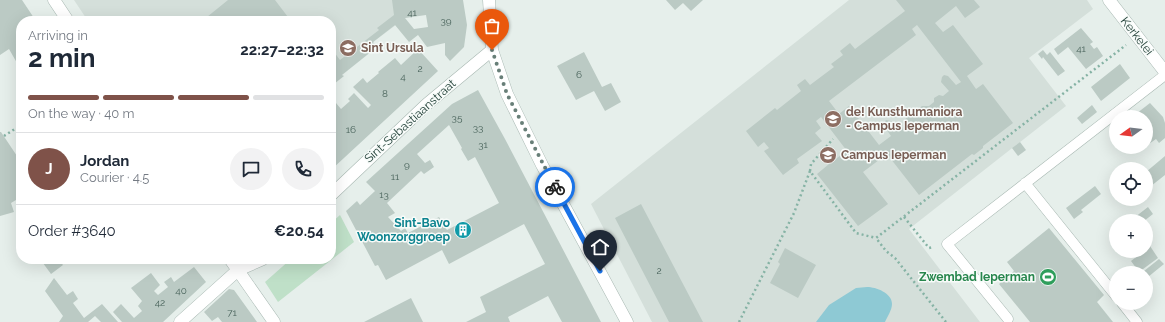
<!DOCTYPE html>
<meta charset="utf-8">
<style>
body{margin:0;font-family:Raleway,sans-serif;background:#f2f2f3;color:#1f2937;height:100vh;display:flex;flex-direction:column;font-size:15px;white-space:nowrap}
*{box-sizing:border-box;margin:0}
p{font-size:13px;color:#747a83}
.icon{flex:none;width:22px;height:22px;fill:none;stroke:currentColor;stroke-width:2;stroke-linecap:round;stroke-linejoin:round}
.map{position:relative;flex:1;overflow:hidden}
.drawer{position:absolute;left:16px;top:16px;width:320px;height:248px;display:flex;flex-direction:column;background:#fff;border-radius:16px;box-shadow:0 4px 16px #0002}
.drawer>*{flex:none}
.needle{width:26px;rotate:255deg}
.controls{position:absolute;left:1109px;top:110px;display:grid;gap:8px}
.controls a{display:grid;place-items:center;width:44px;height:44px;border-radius:50%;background:#fff;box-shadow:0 4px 16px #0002;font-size:20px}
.pin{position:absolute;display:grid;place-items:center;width:34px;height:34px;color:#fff;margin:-41px -17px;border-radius:50% 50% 50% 0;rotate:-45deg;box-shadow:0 0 4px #0007}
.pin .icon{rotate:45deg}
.courier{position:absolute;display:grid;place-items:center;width:40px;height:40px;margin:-20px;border:3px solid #1a73e8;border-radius:50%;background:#fff;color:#222;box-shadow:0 1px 5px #0007}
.head em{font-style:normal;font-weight:700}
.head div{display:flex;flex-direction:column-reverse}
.head{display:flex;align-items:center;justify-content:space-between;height:68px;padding:0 12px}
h1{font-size:26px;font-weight:700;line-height:30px}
.bar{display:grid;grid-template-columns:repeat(4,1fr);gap:6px 4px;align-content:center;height:48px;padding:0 12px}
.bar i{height:5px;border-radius:3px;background:#e0e1e3}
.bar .active{background:#7f5249}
.bar p{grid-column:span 4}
.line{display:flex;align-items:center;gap:10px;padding:0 12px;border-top:1px solid #e0e1e3}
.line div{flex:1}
.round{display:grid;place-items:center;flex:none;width:42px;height:42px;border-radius:21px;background:#f2f2f3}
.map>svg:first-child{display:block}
.built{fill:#d4dfda}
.green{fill:#bfe0c8}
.water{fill:#8ec9d4}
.building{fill:#bbcac4;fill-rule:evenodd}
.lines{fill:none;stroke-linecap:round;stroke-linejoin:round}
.lane-casing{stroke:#a8b8b2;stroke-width:11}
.street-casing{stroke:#a8b8b2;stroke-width:13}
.path{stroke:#86b3a5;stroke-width:2.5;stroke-dasharray:2 3;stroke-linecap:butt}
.lane{stroke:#fff;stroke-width:10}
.street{stroke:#fff;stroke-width:12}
.done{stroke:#687f78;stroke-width:4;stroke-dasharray:0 7.2}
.route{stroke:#1a73e8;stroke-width:5}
.labels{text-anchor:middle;stroke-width:3;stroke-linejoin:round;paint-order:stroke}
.number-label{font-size:10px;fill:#4a645c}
.street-label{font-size:12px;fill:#24423a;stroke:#f7fbf9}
.education-label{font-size:12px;font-weight:bold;fill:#785e54;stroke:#f7fbf9;text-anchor:start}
.culture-label{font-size:12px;font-weight:bold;fill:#0d838f;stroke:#f7fbf9;text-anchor:end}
.leisure-label{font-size:12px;font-weight:bold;fill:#27864d;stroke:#f7fbf9;text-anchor:end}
</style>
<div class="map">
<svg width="1165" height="322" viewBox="0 0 1165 322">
<rect width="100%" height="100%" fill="#e6efeb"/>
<!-- built -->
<path class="built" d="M74,0H463L405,18L331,74V21H88Z
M849,0H1087L1093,9L1029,58L1066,106L909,229L980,322H652L591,204Z"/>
<!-- green -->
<path class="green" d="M340,215L354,242L278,302L265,282L291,259H331V223Z"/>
<!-- water -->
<path class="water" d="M867,287C876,287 892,293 892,304C892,310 887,317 885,322H816L829,305L856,288Z"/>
<!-- building -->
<path class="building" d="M0,0H22L36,21H21V60L17,63L9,49L0,55Z
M228,0H275L291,21H210L207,17Z
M392,0H463L467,25L464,47L450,61L445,55V43L427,47L418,35L409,42L395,25L373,42L377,47L342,75L344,76L334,84L333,83L331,85V48L340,60L379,30L377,28L394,15ZM426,15L428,27L414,29L405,18Z
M666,0H703L691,11L683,3L675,10Z
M896,0H974L980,7L965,18L956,6L935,23L943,32L953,25L983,64L967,76L976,89L983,84L1013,123L983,146V148L974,155L972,154L919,195L887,154L863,172L888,204L858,226L817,174L829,164L827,161L832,157L834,160L847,151L821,117L816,121L821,128L815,133L822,141L797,159L799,163L783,175L764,151L769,148L764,142L758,147L746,131L775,108L777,110L801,91L797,85L805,79L810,85L834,67L831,64L843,55L840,51L850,43L855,49L905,11ZM917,25L961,82L956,85L948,76L944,75L942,77L941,82L949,91L943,96L939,95L934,98V102L929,106H922L904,120L903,127L898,130L891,121L886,120L883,124L884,126L891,136L879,145L849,106L839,114L829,101L916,35L912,29Z
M1081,28L1093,42L1090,44L1094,49L1097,47L1103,56L1086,69L1068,47L1058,55L1054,49Z
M418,49L438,71L331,170V123L334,120L331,117V108L336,103L341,109L350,101L348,99L354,93L368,108L371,105L353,87L363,78L367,83L379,73L378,72L395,58L401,65Z
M1043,50L1047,55L1050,52L1065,71L1058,76L1043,57L1042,59L1038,54Z
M584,52L602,87L611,83L621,102L605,111L594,91L576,100L557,66Z
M1120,64L1130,78L1101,101L1091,87Z
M478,90L505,139L601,322H562L548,296L508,317L510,322H466L486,312L480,297L545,264L524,224L449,264L442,250L386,280L378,265L375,266L346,211L357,201L360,205L375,191L366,182L452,104ZM449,125L462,148L461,149L468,161L475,157L499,203L447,230L439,217L408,233L405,228L401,231L388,217L395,213L387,203L421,171L424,174L434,167L430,160L425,163L417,154Z
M1150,103L1163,117L1165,123V138L1159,143L1156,139L1146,146V117H1132Z
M1092,105L1097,112L1082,124L1077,118Z
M0,132H1L19,159L21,157V197L11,203L14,212L0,216Z
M1020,142L1026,150L1018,156L1012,148Z
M1165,156V175L1151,186L1146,180V172Z
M1095,186L1101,194L1081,210L1083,212L1074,219L1066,208Z
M641,204L703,322H669L615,218Z
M1148,207L1153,214L1144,221H1130Z
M1049,228L1104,295L1097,302L1113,322H1030L999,284L1014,271L1007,262Z
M1150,246L1158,258L1139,272L1131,261L1144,251H1146V249Z
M785,248L816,265L798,298L770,283L780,264L778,262Z
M40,259H58L63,265L51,274Z
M1159,259L1164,264L1148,277L1144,271Z
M194,267L206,282L163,322H122L113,312L121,304L134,318L142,311L138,306L142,301L131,288L151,273L160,285L154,291L158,295L168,287L164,282L171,277L174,282Z
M54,278L67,295L73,291L78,299L73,303L84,318L102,304L118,322H101L95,316L88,322H59L63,316L45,291Z
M229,289L234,290L257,322H222L218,317L212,321L204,312Z
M411,298L423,322H364Z"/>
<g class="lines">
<!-- lane casing -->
<g class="lane-casing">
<path id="lane" d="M1025,183L1116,296
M1122,303L1137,322
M1008,319L947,244L1165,75"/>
</g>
<!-- street casing -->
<g class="street-casing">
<path id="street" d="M54,0L68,21
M489,0L492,50L507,94L542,165L627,322
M1109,0L1165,72
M331,195L427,104L492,50
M230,259L274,322
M180,322L238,270L263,259"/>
</g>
<!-- path -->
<path class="path" d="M4,136L21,125
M810,171L811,164L833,139
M904,217L929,248L934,247
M739,322L794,213L810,171L856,233L876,238
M946,322L895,258L886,251L876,238L1126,45"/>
<!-- lane -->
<use href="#lane" class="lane"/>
<!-- street -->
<use href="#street" class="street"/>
</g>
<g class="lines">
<!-- done -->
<path class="done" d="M492,50L507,94L555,187"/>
<!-- route -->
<path class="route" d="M555,187L600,271"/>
</g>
<!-- icons -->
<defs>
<g id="school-disc" transform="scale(0.9)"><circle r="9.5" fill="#8d6e63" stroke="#f7fbf9"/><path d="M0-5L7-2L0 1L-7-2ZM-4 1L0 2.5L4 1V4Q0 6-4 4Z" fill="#fff"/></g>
<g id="building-disc" transform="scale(0.9)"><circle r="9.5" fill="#0f9aa8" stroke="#f7fbf9"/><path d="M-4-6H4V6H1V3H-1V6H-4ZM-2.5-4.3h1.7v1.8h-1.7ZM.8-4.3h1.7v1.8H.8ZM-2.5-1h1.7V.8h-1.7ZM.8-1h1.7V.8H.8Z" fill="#fff"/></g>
<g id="stadium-disc" transform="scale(0.9)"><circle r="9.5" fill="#2e9e5b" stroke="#f7fbf9"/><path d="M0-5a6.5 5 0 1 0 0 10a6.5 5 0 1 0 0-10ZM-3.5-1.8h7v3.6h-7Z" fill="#fff"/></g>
</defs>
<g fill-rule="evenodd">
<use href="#school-disc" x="348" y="48"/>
<use href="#school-disc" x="833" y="119"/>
<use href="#school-disc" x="828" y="155"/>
<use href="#building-disc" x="463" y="230"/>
<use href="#stadium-disc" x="1048" y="277"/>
</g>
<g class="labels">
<!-- number labels -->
<g class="number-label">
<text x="412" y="16">41</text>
<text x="446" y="24">39</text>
<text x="1081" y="52">41</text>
<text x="420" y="72">2</text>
<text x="579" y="78">6</text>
<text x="403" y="80">4</text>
<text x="385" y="97">8</text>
<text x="457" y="121">35</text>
<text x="478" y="131">33</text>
<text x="351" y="133">16</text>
<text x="483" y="148">31</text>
<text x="407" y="168">9</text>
<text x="395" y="180">11</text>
<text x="384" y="198">13</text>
<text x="659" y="274">2</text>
<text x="181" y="294">40</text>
<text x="160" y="306">42</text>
<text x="232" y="316">71</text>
</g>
<!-- street labels -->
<g class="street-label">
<text transform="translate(1137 36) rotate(52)" y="4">Kerkelei</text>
<text transform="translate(410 121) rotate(-42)" y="4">Sint-Sebastiaanstraat</text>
</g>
<!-- education labels -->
<g class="education-label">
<text x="361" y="52">Sint Ursula</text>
<text x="846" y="116">de! Kunsthumaniora<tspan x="846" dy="14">- Campus Ieperman</tspan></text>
<text x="841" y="159">Campus Ieperman</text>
</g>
<!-- culture labels -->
<g class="culture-label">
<text x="450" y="227">Sint-Bavo<tspan x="450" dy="14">Woonzorggroep</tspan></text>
</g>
<!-- leisure labels -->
<g class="leisure-label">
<text x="1035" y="281">Zwembad Ieperman</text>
</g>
</g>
</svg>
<div class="controls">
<a><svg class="needle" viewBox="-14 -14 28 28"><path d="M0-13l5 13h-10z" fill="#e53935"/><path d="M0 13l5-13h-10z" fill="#747a83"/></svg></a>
<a><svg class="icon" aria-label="locate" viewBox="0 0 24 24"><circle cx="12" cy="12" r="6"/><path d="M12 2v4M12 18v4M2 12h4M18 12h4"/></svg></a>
<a>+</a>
<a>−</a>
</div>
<div class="pin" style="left:492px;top:50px;background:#ea580c"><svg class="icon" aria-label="bag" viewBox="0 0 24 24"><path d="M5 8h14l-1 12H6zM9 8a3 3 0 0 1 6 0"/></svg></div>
<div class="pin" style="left:600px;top:271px;background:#1f2937"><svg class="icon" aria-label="home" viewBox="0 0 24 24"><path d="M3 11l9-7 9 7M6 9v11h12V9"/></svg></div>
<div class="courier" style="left:555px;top:187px"><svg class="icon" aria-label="bike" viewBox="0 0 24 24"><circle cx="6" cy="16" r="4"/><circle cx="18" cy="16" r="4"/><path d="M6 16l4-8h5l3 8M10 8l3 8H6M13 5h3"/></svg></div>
<section class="drawer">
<div class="head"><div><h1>2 min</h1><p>Arriving in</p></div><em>22:27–22:32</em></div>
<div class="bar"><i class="active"></i><i class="active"></i><i class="active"></i><i></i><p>On the way · 40 m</p></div>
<div class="line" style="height:72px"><b class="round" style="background:#7f5249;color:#fff">J</b><div><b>Jordan</b><p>Courier · 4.5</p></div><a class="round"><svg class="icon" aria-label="chat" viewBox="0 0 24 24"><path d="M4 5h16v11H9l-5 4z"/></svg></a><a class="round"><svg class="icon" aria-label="phone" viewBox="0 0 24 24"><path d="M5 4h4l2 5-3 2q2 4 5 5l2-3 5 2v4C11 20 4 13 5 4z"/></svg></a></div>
<div class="line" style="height:52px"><div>Order #3640</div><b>€20.54</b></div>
</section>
</div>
